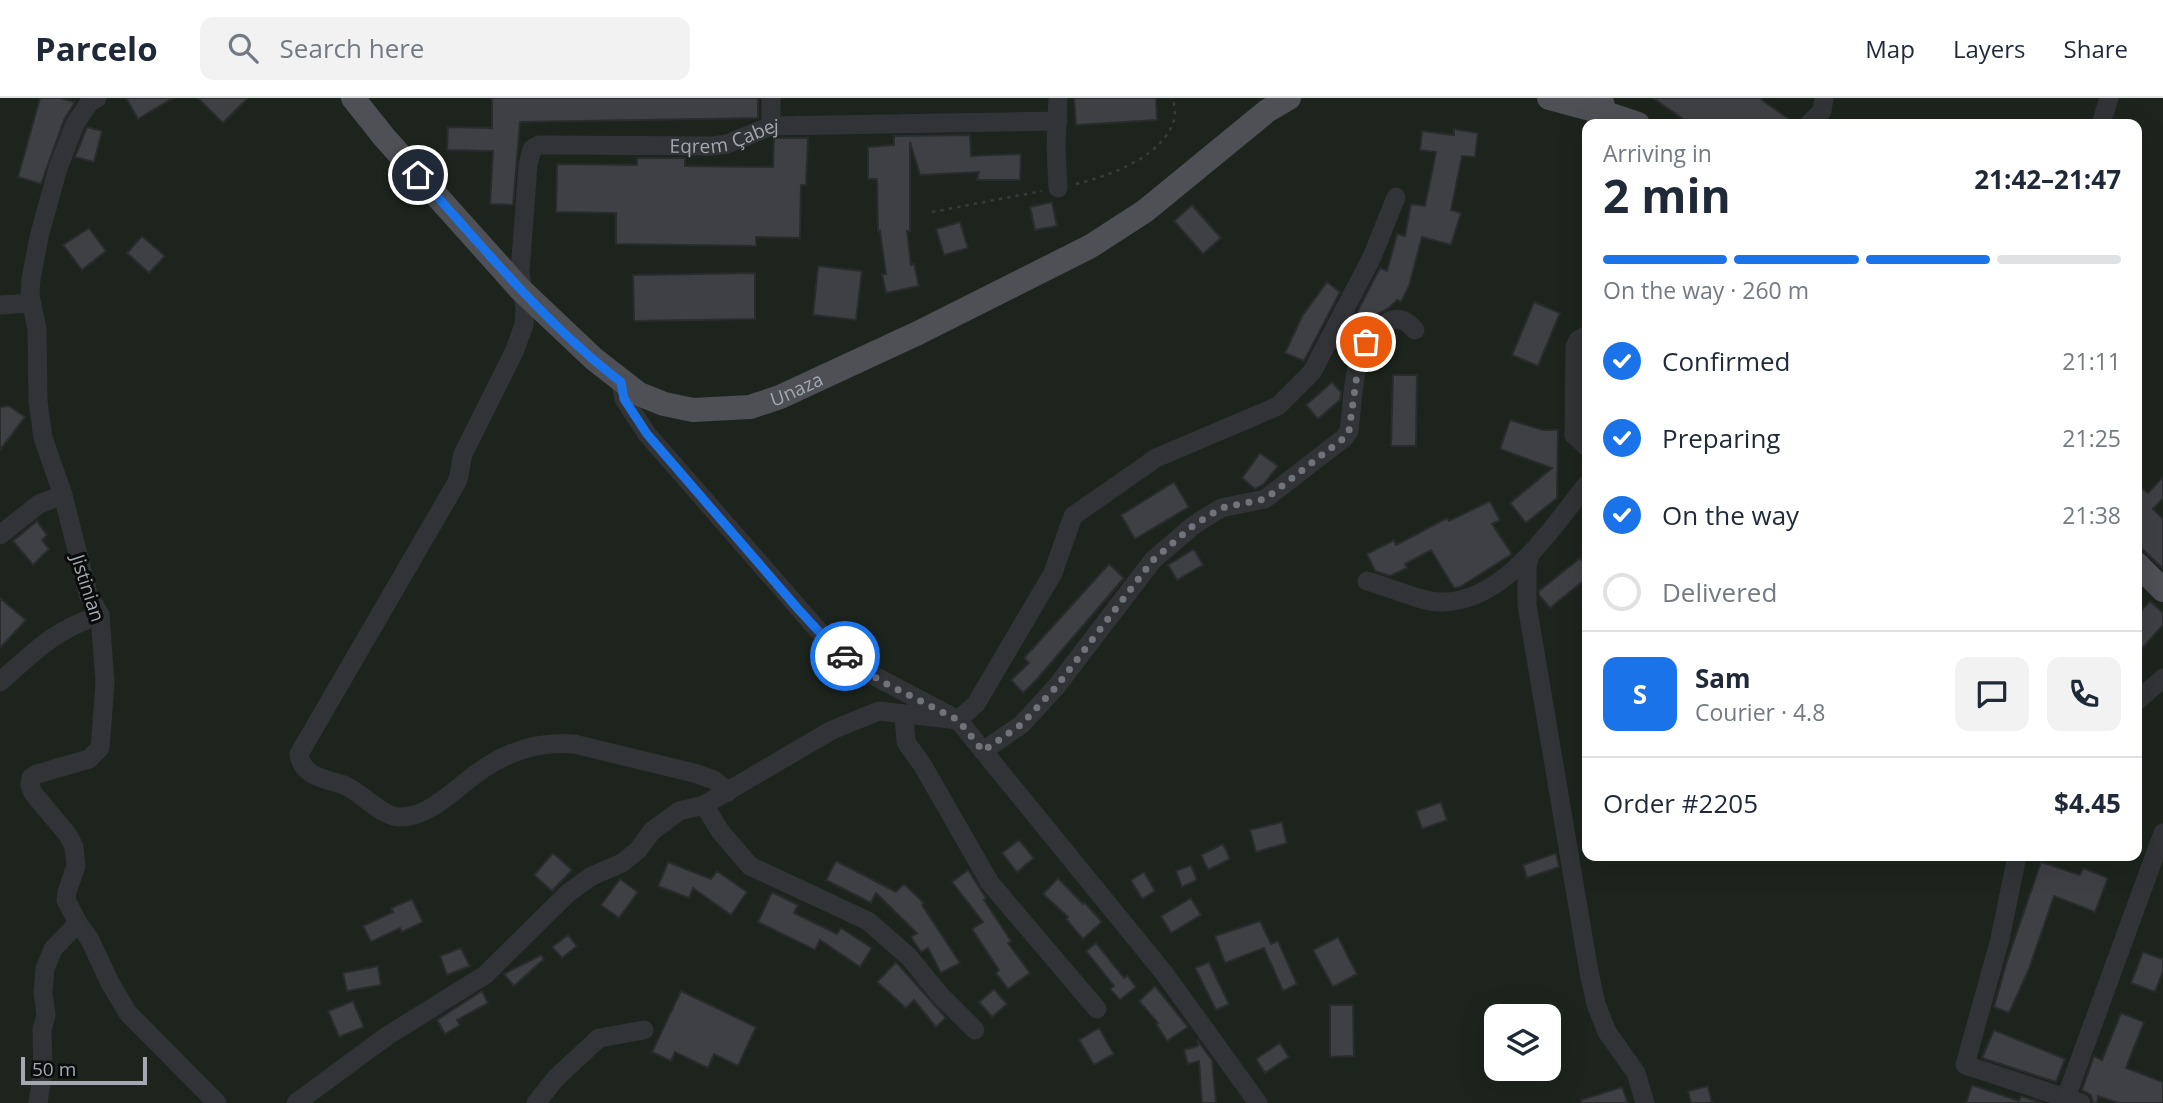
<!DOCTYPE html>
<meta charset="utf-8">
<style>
body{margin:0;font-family:"Open Sans",sans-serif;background:#f2f2f3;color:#1f2937;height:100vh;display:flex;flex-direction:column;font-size:26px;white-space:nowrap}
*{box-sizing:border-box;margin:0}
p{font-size:23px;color:#747a83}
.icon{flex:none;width:38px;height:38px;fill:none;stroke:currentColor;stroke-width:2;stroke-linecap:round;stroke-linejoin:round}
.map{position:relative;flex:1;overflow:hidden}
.side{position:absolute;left:1582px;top:21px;width:560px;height:742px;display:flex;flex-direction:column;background:#fff;border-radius:14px;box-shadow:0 7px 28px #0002}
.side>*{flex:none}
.tools{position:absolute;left:1484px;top:906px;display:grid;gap:14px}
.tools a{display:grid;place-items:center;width:77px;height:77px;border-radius:14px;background:#fff;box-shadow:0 7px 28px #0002;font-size:35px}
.scale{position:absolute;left:21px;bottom:18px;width:126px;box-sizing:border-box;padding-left:7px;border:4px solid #a3a8b1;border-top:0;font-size:19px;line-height:24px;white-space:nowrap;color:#a3a8b1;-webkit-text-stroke:5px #0b0b0c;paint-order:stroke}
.pin{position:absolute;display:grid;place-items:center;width:60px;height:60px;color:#fff;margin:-30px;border:4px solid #fff;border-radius:50%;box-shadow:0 2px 7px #0007}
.courier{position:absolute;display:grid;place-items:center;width:70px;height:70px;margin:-35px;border:5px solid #1a73e8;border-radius:50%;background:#fff;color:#222;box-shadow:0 2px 9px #0007}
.headline em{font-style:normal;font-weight:700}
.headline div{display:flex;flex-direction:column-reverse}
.headline{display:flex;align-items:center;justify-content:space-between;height:119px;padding:0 21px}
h1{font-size:46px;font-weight:700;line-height:52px}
.bar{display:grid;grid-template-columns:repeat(4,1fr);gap:10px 7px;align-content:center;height:84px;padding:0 21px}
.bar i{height:9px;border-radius:5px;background:#e0e1e3}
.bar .current{background:#1a73e8}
.bar p{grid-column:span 4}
.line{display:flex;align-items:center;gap:18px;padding:0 21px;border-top:2px solid #e0e1e3}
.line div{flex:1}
.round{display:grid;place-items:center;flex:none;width:74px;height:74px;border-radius:14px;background:#f2f2f3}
ol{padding:0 21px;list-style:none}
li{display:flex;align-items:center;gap:21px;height:77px}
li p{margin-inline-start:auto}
li .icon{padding:7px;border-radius:50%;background:#1a73e8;color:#fff;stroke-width:4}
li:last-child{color:#747a83}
li i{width:38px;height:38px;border:4px solid #e0e1e3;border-radius:50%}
header{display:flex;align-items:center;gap:42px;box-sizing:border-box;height:98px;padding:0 35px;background:#fff;border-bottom:2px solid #e0e1e3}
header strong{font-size:33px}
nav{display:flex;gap:38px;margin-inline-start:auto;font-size:24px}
.search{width:490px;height:63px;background:#f2f2f3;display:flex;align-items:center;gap:18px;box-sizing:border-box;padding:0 24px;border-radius:14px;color:#747a83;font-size:26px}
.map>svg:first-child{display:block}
.green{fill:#1d241d;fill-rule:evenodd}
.building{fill:#3f4044;stroke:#2a2b2d;stroke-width:2}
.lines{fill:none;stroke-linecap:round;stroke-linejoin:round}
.path{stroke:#383a3d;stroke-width:2.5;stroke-dasharray:3.5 5;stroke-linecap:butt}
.minor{stroke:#323336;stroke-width:19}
.major{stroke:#4e5055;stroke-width:24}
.done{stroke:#707379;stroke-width:7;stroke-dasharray:0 12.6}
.route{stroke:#1a73e8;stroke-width:9}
.labels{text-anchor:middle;stroke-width:6;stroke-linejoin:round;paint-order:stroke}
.street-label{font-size:19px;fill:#a3a8b1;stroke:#0b0b0c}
</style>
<header>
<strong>Parcelo</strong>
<div class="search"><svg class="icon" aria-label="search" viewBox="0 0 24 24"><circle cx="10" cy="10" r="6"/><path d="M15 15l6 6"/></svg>Search here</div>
<nav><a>Map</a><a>Layers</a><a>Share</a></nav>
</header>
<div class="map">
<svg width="2163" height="1005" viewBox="0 0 2163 1005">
<rect width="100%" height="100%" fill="#101011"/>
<!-- green -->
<path class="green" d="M0,0H2163V1005H0ZM1587,26H2137V758H1587ZM1496,919H1549V971H1496Z"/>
<!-- building -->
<path class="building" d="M40,0H60L75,4L64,22L41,86L18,79Z
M126,0H173L138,21Z
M198,0H248L223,25Z
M492,0H758V20L520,24L513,107L490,106L493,53L447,52L448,29L492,30Z
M1074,0H1156L1157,22L1076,27Z
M1653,0H1759L1796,26H1690Z
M87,29L102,33L94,64L75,59Z
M1454,31L1478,35L1475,59L1462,58L1451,112L1461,115L1451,147L1422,139L1409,188L1401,204L1397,202L1389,210L1376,217L1359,234L1351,226L1380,170L1387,173L1397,136L1405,138L1411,106L1425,108L1436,54L1420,52L1422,33L1454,37Z
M970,37L971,58L1021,56L1020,82H977L979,74L920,77L910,44V133H907L911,167L914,166L919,188L886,195L882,176H886L880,133H878L877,81H868V49L894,47V38Z
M774,40H808L806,87H801L800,140L756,139V148L616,146V115L556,114L557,66L637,67V60H685V68L773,69Z
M1052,104L1057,128L1035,132L1030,109Z
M1192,107L1221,140L1203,156L1174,123Z
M960,124L968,150L944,157L936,131Z
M89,130L106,153L82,172L63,147Z
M142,138L165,158L149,175L127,155Z
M818,168L862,173L856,222L813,217Z
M755,175V221L634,223L633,177Z
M1327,184L1340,194L1304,263L1285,255L1302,218Z
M1534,204L1560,215L1538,268L1512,257Z
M1393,277H1417L1416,348H1391Z
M1332,284L1341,294L1340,302L1318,321L1306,307Z
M9,308L25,319L0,352V309Z
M1510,322L1543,332H1558L1557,400L1526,425L1510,405L1552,370L1500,351Z
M1260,355L1278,368L1264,386L1255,391L1242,380Z
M2163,379V400L2153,411L2163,421V471L2137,446V386L2148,395Z
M1174,384L1189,409L1135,441L1121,417Z
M1490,403L1500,422L1492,426L1512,456L1460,489L1454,490L1431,452L1405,466L1407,470L1390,478L1375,473L1367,456L1394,442L1396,447L1447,420L1449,423Z
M37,423L47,437L42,442L49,451L33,467L13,443Z
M1194,451L1203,467L1177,482L1168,467Z
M1580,460L1587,469V480L1550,510L1539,497V493Z
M1109,466L1124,480L1038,580L1023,595L1011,582L1029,565L1024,560Z
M0,500L26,522L0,550Z
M2150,503L2163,515V527L2137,556V517Z
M1441,704L1447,722L1422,731L1416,713Z
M1282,724L1287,745L1256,754L1250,732Z
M1019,742L1034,760L1017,774L1002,755Z
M1223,746L1230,761L1208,772L1201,757Z
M553,755L572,772L552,793L534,777Z
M1556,755L1559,769L1527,780L1523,767Z
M836,763L896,794L904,786L924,805L922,807L960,865L941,875L928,850L921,854L911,839L917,835L876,795L871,805L826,782Z
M668,764L711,781L717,773L747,794L731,817L693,790L689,800L658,788Z
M2041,764L2080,777L2083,770L2108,780L2095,814L2054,798L2029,871L2009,915L1994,909L2007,863Z
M1191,767L1197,782L1182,789L1176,773Z
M968,772L986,800L984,802L1011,843L1008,845L1030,875L1008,891L996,875L999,872L972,831L983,824L952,784Z
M1144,774L1155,793L1142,801L1131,782Z
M1058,780L1083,806L1084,804L1102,824L1083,841L1066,821L1068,819L1043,796Z
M620,781L638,794L619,820L601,807Z
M772,794L798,807L794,815L837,836L841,830L872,850L860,869L820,842L815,852L758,824Z
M1191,800L1201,817L1171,835L1161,818Z
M412,801L423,824L402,834L400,830L371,844L363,828L393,814L391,810Z
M1260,823L1271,846L1278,843L1297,886L1283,893L1264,850L1225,865L1215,838Z
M568,837L577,848L562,860L552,849Z
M1338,839L1357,876L1333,889L1313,852Z
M1096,845L1124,880L1127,877L1136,889L1120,902L1110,891L1114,888L1086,853Z
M461,850L470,868L447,877L440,858Z
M2143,854L2163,861V873L2155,894L2131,885Z
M541,857L544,861L514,888L504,876Z
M896,864L946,920L936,929L914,902L906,910L877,884Z
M1209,864L1229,906L1216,912L1195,870Z
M378,868L381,887L347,893L343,875Z
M1155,888L1188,929L1167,943L1156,926L1158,925L1139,903Z
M994,891L1007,906L992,919L979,904Z
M482,893L488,905L457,922L460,927L445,936L437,922Z
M681,893L756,929L738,968L714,956L708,970L675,954L671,963L652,954Z
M353,903L364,929L339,939L328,913Z
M1330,907H1353L1354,958L1330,959Z
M2121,915L2144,924L2126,970L2163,984V1005H2118L2098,998L2097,1005H2093L2091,997L2082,992L2094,958L2102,962Z
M1099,930L1114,956L1094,967L1079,942Z
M1994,932L2065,961L2056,984L1982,960Z
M1198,943L1212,962L1216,1005H1202L1199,963L1188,966L1184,952L1198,948Z
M1280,945L1289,959L1265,975L1256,961Z
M1972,987L2019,1003L2021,998L2042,1005H1966Z
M1708,988L1712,1005H1691L1688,993Z
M1622,989L1628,1005H1581V1002Z"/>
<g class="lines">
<!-- path -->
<path class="path" d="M1076,86C1109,78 1163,59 1174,22C1176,16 1174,7 1173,0
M932,114L1042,93"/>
<!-- minor -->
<g class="minor">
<path d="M97,0L89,5L75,26L58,70L39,139L31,181L30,198L37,231L38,303L43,340L63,397L88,496L100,517L105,585L100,650L89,661L37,676L31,680L30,687L33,695L68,737L74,749L76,768L67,794L66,802L78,825L90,842L110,885L128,915L217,1005"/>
<path d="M771,0V28"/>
<path d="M1058,0L1056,49L1058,90"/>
<path d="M1809,26L1822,13L1824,0"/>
<path d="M2101,26L2109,0"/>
<path d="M0,207L32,205"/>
<path d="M1587,237L1578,242L1575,249L1574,337L1587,349"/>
<path d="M621,284L624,301L647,336L824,539L865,573L958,622L1164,875L1258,1005"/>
<path d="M0,437L39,406L63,397"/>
<path d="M1530,457L1527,469V507L1589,874L1596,906L1607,934L1636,975L1645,1005"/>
<path d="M1367,483C1386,488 1422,504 1440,504C1503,506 1552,430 1587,386"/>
<path d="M0,584C35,553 54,532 100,517"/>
<path d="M2137,603L2163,580"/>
<path d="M904,618L906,644L923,668L990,785L1097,911"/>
<path d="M983,653L1022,626L1056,589L1153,462L1194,427L1221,410L1265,401L1344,340L1349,333C1354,297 1351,249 1383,227C1397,217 1405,221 1415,232"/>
<path id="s1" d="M728,694L714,682L694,675L574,646C541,643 511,652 483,671C458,687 432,719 400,719C382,719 361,694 344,687C326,681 302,679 299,656L457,384C461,374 460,366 463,356L514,254L524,227L525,211L520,174L528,67L532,51L539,47H550L712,48L727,46L771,28L1058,23"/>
<path d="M704,707L720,733L750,768L868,823L909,859L940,897L975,932"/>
<path d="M2017,758L2000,841L1965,967L2081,1005"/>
<path d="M38,1005L43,972L42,932L46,917L43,894L45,871L53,851L78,825"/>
<path d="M296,1005L387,938L485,877L568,795L592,778L622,765L638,752L652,733L679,713L704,707L832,632L879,613L958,622L976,606L1053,475L1073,418L1156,360L1278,308L1312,274L1372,159L1396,99"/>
<path d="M536,1005L556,980L599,940L644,932"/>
<path d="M2064,1005L2163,735"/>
</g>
<!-- major -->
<g class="major">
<path id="s2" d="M353,0L384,39L521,192L594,261L639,296L664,306L693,312L750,309L780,299L918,235L1091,148L1145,113L1267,13L1289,0"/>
<path d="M1549,0L1605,15"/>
<path d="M1601,1L1605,15L1638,26"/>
<path d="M2137,466L2163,492"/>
</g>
</g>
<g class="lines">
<!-- done -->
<path class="done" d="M845,558L879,582L958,622L983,653L1022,626L1056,589L1153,462L1194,427L1221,410L1265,401L1344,340L1349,333L1360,255L1366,244"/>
<!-- route -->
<path class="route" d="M418,77C483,149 544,225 621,284L624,301L647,336L799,512L824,539L845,558"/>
</g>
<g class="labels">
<!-- street labels -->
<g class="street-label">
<text dy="7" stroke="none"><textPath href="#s1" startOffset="1339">Eqrem Çabej</textPath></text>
<text dy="7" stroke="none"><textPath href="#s2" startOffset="576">Unaza</textPath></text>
<text transform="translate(88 490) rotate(72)" y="7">Jistinian</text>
</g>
</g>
</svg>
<div class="tools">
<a><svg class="icon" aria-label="layers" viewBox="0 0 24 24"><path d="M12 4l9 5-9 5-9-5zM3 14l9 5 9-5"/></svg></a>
</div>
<div class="scale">50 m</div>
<div class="pin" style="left:1366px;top:244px;background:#ea580c"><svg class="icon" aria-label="bag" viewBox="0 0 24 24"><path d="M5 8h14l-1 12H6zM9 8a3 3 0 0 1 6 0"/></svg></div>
<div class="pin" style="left:418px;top:77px;background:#1f2937"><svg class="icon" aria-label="home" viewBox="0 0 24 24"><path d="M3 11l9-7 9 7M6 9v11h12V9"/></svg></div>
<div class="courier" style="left:845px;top:558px"><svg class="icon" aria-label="car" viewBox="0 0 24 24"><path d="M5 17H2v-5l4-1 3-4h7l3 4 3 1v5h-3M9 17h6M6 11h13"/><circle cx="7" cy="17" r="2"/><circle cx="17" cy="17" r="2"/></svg></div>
<section class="side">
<div class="headline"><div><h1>2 min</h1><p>Arriving in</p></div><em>21:42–21:47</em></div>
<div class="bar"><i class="current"></i><i class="current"></i><i class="current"></i><i></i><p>On the way · 260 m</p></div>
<ol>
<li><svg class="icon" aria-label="check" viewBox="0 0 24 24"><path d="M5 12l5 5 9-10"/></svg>Confirmed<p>21:11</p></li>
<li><svg class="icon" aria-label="check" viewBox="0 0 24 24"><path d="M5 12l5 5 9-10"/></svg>Preparing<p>21:25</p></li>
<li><svg class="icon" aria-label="check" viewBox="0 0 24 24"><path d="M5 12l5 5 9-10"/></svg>On the way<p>21:38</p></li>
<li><i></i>Delivered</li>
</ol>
<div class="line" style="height:126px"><b class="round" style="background:#1a73e8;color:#fff">S</b><div><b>Sam</b><p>Courier · 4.8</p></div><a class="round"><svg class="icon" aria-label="chat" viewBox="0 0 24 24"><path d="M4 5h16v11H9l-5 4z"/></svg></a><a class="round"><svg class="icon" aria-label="phone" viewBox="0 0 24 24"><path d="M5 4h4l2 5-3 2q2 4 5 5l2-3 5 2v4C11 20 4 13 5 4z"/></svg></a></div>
<div class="line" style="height:91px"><div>Order #2205</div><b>$4.45</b></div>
</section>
</div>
